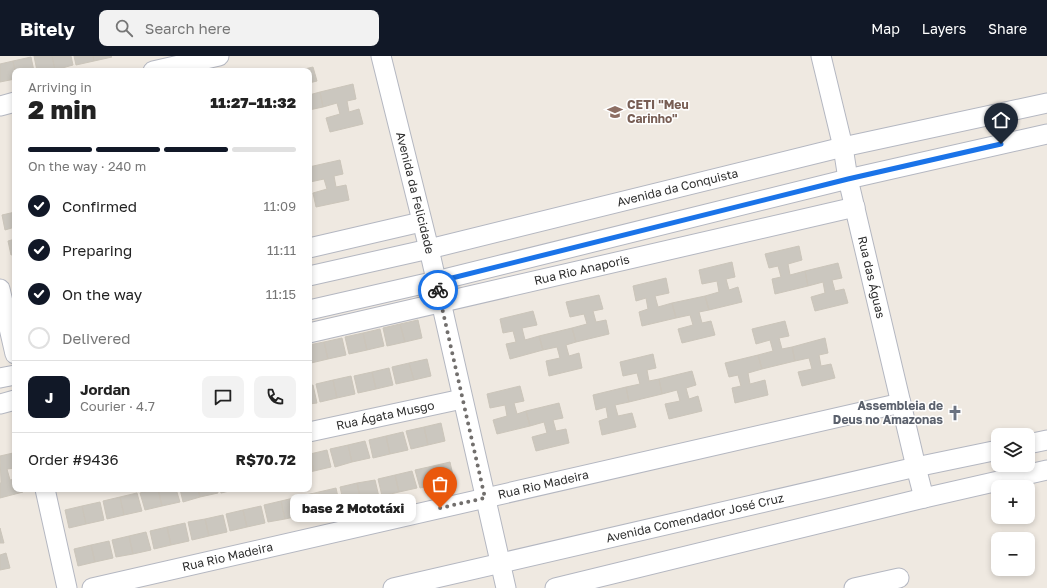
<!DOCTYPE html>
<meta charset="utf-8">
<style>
body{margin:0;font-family:"Golos Text",sans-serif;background:#f2f2f2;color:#222;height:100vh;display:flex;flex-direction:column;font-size:15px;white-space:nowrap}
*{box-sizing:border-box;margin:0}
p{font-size:13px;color:#767676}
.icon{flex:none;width:22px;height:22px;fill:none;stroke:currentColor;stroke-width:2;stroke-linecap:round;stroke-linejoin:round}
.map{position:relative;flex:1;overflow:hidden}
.side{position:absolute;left:12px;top:12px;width:300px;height:424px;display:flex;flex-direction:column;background:#fff;border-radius:8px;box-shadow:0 2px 6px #0003}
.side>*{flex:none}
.controls{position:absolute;left:991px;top:372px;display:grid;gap:8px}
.controls a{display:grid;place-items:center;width:44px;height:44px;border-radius:8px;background:#fff;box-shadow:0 2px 6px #0003;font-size:20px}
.pin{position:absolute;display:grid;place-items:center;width:34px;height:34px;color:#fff;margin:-41px -17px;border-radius:50% 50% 50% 0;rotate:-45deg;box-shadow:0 0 4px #0007}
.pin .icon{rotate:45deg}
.courier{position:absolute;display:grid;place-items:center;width:40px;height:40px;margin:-20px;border:3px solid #1a73e8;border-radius:50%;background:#fff;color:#222;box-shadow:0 1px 5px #0007}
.bubble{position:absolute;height:28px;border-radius:8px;background:#fff;box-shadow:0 2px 6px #0003;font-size:13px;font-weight:800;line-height:28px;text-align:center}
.head em{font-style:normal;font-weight:800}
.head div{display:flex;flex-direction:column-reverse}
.head{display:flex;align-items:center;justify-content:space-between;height:68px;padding:0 16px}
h1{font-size:26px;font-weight:800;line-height:30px}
.bar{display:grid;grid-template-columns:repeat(4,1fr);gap:6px 4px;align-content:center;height:48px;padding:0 16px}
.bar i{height:5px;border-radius:3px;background:#e0e0e0}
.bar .on{background:#111827}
.bar p{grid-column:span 4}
.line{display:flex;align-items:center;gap:10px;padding:0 16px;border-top:1px solid #e0e0e0}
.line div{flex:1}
.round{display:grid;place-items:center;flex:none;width:42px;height:42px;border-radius:8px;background:#f2f2f2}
ol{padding:0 16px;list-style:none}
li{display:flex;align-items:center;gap:12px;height:44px}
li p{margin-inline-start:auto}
li .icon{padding:4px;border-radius:50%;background:#111827;color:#fff;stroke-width:4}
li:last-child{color:#767676}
li i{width:22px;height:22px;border:2px solid #e0e0e0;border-radius:50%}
header{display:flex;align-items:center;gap:24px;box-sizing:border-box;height:56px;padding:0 20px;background:#111827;color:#fff}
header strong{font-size:19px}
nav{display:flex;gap:22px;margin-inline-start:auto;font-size:14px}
.search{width:280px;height:36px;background:#f2f2f2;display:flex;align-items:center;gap:10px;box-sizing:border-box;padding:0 14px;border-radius:8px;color:#767676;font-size:15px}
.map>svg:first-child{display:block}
.building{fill:#cbc7bf;stroke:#cbc5ba}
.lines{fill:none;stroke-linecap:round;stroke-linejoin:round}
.minor-casing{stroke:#b4b7c1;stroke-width:21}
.minor{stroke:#fff;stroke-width:19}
.done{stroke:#726f6d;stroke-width:4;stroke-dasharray:0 7.2}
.route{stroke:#1a73e8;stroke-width:5}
.labels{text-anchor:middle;stroke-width:3;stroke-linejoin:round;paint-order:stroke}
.education-label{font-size:12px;font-weight:bold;fill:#785e54;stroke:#fff;text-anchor:start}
.street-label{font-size:12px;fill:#2e2e2e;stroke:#fff}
.worship-label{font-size:12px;font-weight:bold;fill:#5b616d;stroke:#fff;text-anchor:end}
</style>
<header>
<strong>Bitely</strong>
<div class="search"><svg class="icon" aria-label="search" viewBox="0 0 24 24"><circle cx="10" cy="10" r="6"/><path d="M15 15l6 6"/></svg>Search here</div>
<nav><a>Map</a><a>Layers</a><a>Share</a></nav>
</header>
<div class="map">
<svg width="1047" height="532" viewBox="0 0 1047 532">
<rect width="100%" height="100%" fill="#efe9e1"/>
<!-- building -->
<path class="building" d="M34,0H52L55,14L49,15H37Z
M52,0H71L73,9L55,14Z
M74,0H93L94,5L76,9Z
M93,0H111L112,1L94,5Z
M31,1L34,15H15L13,5Z
M13,5L15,15V23L0,26V8Z
M313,11L317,25L309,27V15H296Z
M353,28L356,43L347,45L349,56L359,53L363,68L330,76L326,62L340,58L337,47L323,51L320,36Z
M320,36L323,51L309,54V39Z
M340,104L343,118L334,120L336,131L346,129L349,144L316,151L313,137L327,133L324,123L310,126L309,122V111Z
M15,156V171L5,174L2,159Z
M15,183V198L11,199L8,185Z
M799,190L802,204L788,208L790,219L805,215L808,230L775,238L772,223L781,221L778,210L769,212L765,198Z
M732,206L735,221L726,223L729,234L738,231L742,246L709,254L705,240L719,236L717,225L702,228L699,214Z
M838,207L842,222L832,224L835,235L844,233L848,247L815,255L811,241L825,237L823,226L808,230L805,215Z
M666,222L669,237L655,240L658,251L672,247L676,262L642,270L639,256L648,253L646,242L636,245L633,230Z
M599,239L603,253L593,255L596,266L606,264L609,278L576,286L572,272L587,268L584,258L570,261L566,246Z
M705,240L709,254L699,256L702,267L711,265L715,279L682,287L678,273L693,269L690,259L676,262L672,247Z
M533,255L537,269L522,272L525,284L539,280L543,294L510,303L506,288L516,286L513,275L503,277L500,263Z
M418,264L422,282L405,286L400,268Z
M785,265L789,280L779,282L782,293L792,291L795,305L762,313L758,299L773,295L770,284L756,288L752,273Z
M400,268L405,286L387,290L383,272Z
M572,272L576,286L566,289L569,300L579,297L582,312L549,320L546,305L560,302L557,291L543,294L539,280Z
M380,273L384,290L367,294L363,277Z
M363,277L367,294L349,298L345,281Z
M342,282L346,299L328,303L324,286Z
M825,282L828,297L819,299L821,310L831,308L835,322L802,330L798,316L812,313L809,302L795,305L792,291Z
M324,286L328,303L311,307L309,299V289Z
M653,298L656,312L647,314L649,325L659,323L662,338L629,346L626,331L640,328L637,317L623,320L620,306Z
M758,299L762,313L748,317L750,328L765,324L768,339L735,347L732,332L741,330L738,319L729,321L725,307Z
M427,303L431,320L414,324L409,307Z
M409,307L414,324L396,328L392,311Z
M389,312L393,329L376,333L372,316Z
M692,315L696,329L686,332L689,343L698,340L702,355L669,363L665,348L680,345L677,334L662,338L659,323Z
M372,316L376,333L358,337L354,320Z
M351,320L355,338L337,342L333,324Z
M333,324L337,342L320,346L316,328Z
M313,329L317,347L309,348V330Z
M520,330L524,345L514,347L517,358L526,355L530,370L497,378L493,364L507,360L505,349L490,352L487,338Z
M626,331L629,346L615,349L618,360L632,357L636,371L602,379L599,365L608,362L606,351L596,354L593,339Z
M559,347L563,362L553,364L556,375L566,373L569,387L536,395L532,381L547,377L544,366L530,370L526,355Z
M441,367L445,385L428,389L424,371Z
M424,371L428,389L411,393L406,375Z
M403,376L408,394L390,398L386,380Z
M386,380L390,398L373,402L369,384Z
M365,385L370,402L352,406L348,389Z
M348,389L352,406L335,411L330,393Z
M327,394L331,411L314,415L310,398Z
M13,397L15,403V412L7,413L10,424L15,423V433H22L23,436L0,442V427H1L0,400Z
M309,398H310L314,415L309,416Z
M450,406L454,424L437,428L433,410Z
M433,410L437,428L420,432L415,414Z
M412,415L417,432L399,436L395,419Z
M395,419L399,436L382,440L378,423Z
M375,424L379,441L361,445L357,427Z
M357,427L361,445L344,449L340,431Z
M336,432L340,450L323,454L319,436Z
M156,433H158L162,450L145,454L140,437Z
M158,433H176L180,446L162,450Z
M180,433H198L200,441L183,446Z
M198,433H217L218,437L200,441Z
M220,433H237L221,437Z
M319,436L323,454L306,458L301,440Z
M137,437L142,455L124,459L120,441Z
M120,441L124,459L107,463L103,445Z
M298,441L303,459L285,463L281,445Z
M281,445L285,463L268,466L264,449Z
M100,446L104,464L86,468L82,450Z
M82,450L86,468L69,472L65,454Z
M261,450L265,467L247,471L243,454Z
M243,454L247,471L230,475L226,458Z
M223,459L227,476L209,480L205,463Z
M205,463L209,480L192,484L188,466Z
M185,467L189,485L171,489L167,471Z
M167,471L171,489L154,493L150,475Z
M0,472L4,487H0Z
M146,476L151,494L133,498L129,480Z
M129,480L133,498L116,501L112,484Z
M109,485L113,502L95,506L91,489Z
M91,489L95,506L78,510L74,493Z
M6,497L10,512L0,514V499Z"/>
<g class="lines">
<!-- minor casing -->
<g class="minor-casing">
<g id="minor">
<path id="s1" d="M381,0L429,193L506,532"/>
<path id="s2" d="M821,0L843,91L848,123L916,411L924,442"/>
<path d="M153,15L219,0"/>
<path d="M0,50L15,46"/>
<path d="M309,192L421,166"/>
<path id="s3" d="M309,220L429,193L843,91L1047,47"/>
<path d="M0,233L15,298"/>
<path d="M309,254L436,225L848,123L1047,78"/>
<path id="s4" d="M309,277L855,151"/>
<path d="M0,322L15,319"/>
<path d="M0,348L15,344"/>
<path id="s5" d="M309,376L462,343"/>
<path d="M1028,388L1047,384"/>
<path d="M45,433L67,532"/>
<path id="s6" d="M92,532L901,347"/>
<path id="s7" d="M393,532L916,411L998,394"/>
<path d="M555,532L924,442L1047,414"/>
<path d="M854,532L899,522"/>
</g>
</g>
<!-- minor -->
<use href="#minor" class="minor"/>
</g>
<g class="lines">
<!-- done -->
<path class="done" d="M438,234L485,442L440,452"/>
<!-- route -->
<path class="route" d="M438,234L436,226L848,123L1001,88"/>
</g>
<!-- icons -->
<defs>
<g id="school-bare" transform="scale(1.2)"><path d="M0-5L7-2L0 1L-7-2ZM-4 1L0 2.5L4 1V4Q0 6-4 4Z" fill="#8d6e63" stroke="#fff" stroke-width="2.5" paint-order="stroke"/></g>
<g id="church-bare" transform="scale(1.2)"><path d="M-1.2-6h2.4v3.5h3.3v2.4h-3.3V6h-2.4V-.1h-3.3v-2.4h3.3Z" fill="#6b7280" stroke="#fff" stroke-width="2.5" paint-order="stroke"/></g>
</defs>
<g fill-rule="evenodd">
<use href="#school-bare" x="615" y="56"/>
<use href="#church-bare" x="955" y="357"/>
</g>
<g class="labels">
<!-- education labels -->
<g class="education-label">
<text x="627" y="53">CETI "Meu<tspan x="627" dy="14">Carinho"</tspan></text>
</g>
<!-- street labels -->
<g class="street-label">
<text dy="4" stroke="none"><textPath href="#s3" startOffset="379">Avenida da Conquista</textPath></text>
<text dy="4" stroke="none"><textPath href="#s1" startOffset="141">Avenida da Felicidade</textPath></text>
<text dy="4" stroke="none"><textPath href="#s4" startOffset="280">Rua Rio Anaporis</textPath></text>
<text dy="4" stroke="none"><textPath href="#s2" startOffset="227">Rua das Águas</textPath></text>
<text dy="4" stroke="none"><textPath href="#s5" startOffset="78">Rua Ágata Musgo</textPath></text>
<text dy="4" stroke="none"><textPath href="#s6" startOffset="463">Rua Rio Madeira</textPath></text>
<text dy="4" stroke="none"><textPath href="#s7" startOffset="310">Avenida Comendador José Cruz</textPath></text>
<text dy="4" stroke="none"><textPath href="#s6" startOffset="139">Rua Rio Madeira</textPath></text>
</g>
<!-- worship labels -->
<g class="worship-label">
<text x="943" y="354">Assembleia de<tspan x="943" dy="14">Deus no Amazonas</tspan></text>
</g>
</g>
</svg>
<div class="controls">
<a><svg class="icon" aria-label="layers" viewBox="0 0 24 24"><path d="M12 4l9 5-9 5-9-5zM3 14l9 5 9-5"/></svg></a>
<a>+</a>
<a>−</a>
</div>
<div class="pin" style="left:440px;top:452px;background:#ea580c"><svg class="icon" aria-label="bag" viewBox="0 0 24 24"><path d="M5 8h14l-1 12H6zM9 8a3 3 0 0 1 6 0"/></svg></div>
<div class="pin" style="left:1001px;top:88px;background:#1f2937"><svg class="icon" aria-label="home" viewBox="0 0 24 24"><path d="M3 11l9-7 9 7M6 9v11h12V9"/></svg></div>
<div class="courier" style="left:438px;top:234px"><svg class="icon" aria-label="bike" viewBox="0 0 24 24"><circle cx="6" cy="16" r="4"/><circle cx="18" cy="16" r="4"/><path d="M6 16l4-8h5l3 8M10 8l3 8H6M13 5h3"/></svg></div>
<div class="bubble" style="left:290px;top:438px;width:126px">base 2 Mototáxi</div>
<section class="side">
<div class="head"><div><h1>2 min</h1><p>Arriving in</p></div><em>11:27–11:32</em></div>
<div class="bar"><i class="on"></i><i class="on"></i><i class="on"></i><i></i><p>On the way · 240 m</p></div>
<ol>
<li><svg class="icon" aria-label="check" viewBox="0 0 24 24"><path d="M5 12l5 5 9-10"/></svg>Confirmed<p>11:09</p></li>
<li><svg class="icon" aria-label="check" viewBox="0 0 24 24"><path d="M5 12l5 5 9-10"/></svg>Preparing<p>11:11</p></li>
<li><svg class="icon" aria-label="check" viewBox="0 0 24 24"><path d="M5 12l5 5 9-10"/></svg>On the way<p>11:15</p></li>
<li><i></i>Delivered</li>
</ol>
<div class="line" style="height:72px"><b class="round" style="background:#111827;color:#fff">J</b><div><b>Jordan</b><p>Courier · 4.7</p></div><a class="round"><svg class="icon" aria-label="chat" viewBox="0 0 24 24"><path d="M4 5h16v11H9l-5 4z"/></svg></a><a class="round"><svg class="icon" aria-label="phone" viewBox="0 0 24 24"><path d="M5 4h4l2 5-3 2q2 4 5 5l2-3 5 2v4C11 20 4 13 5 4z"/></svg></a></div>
<div class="line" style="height:52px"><div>Order #9436</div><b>R$70.72</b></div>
</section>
</div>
